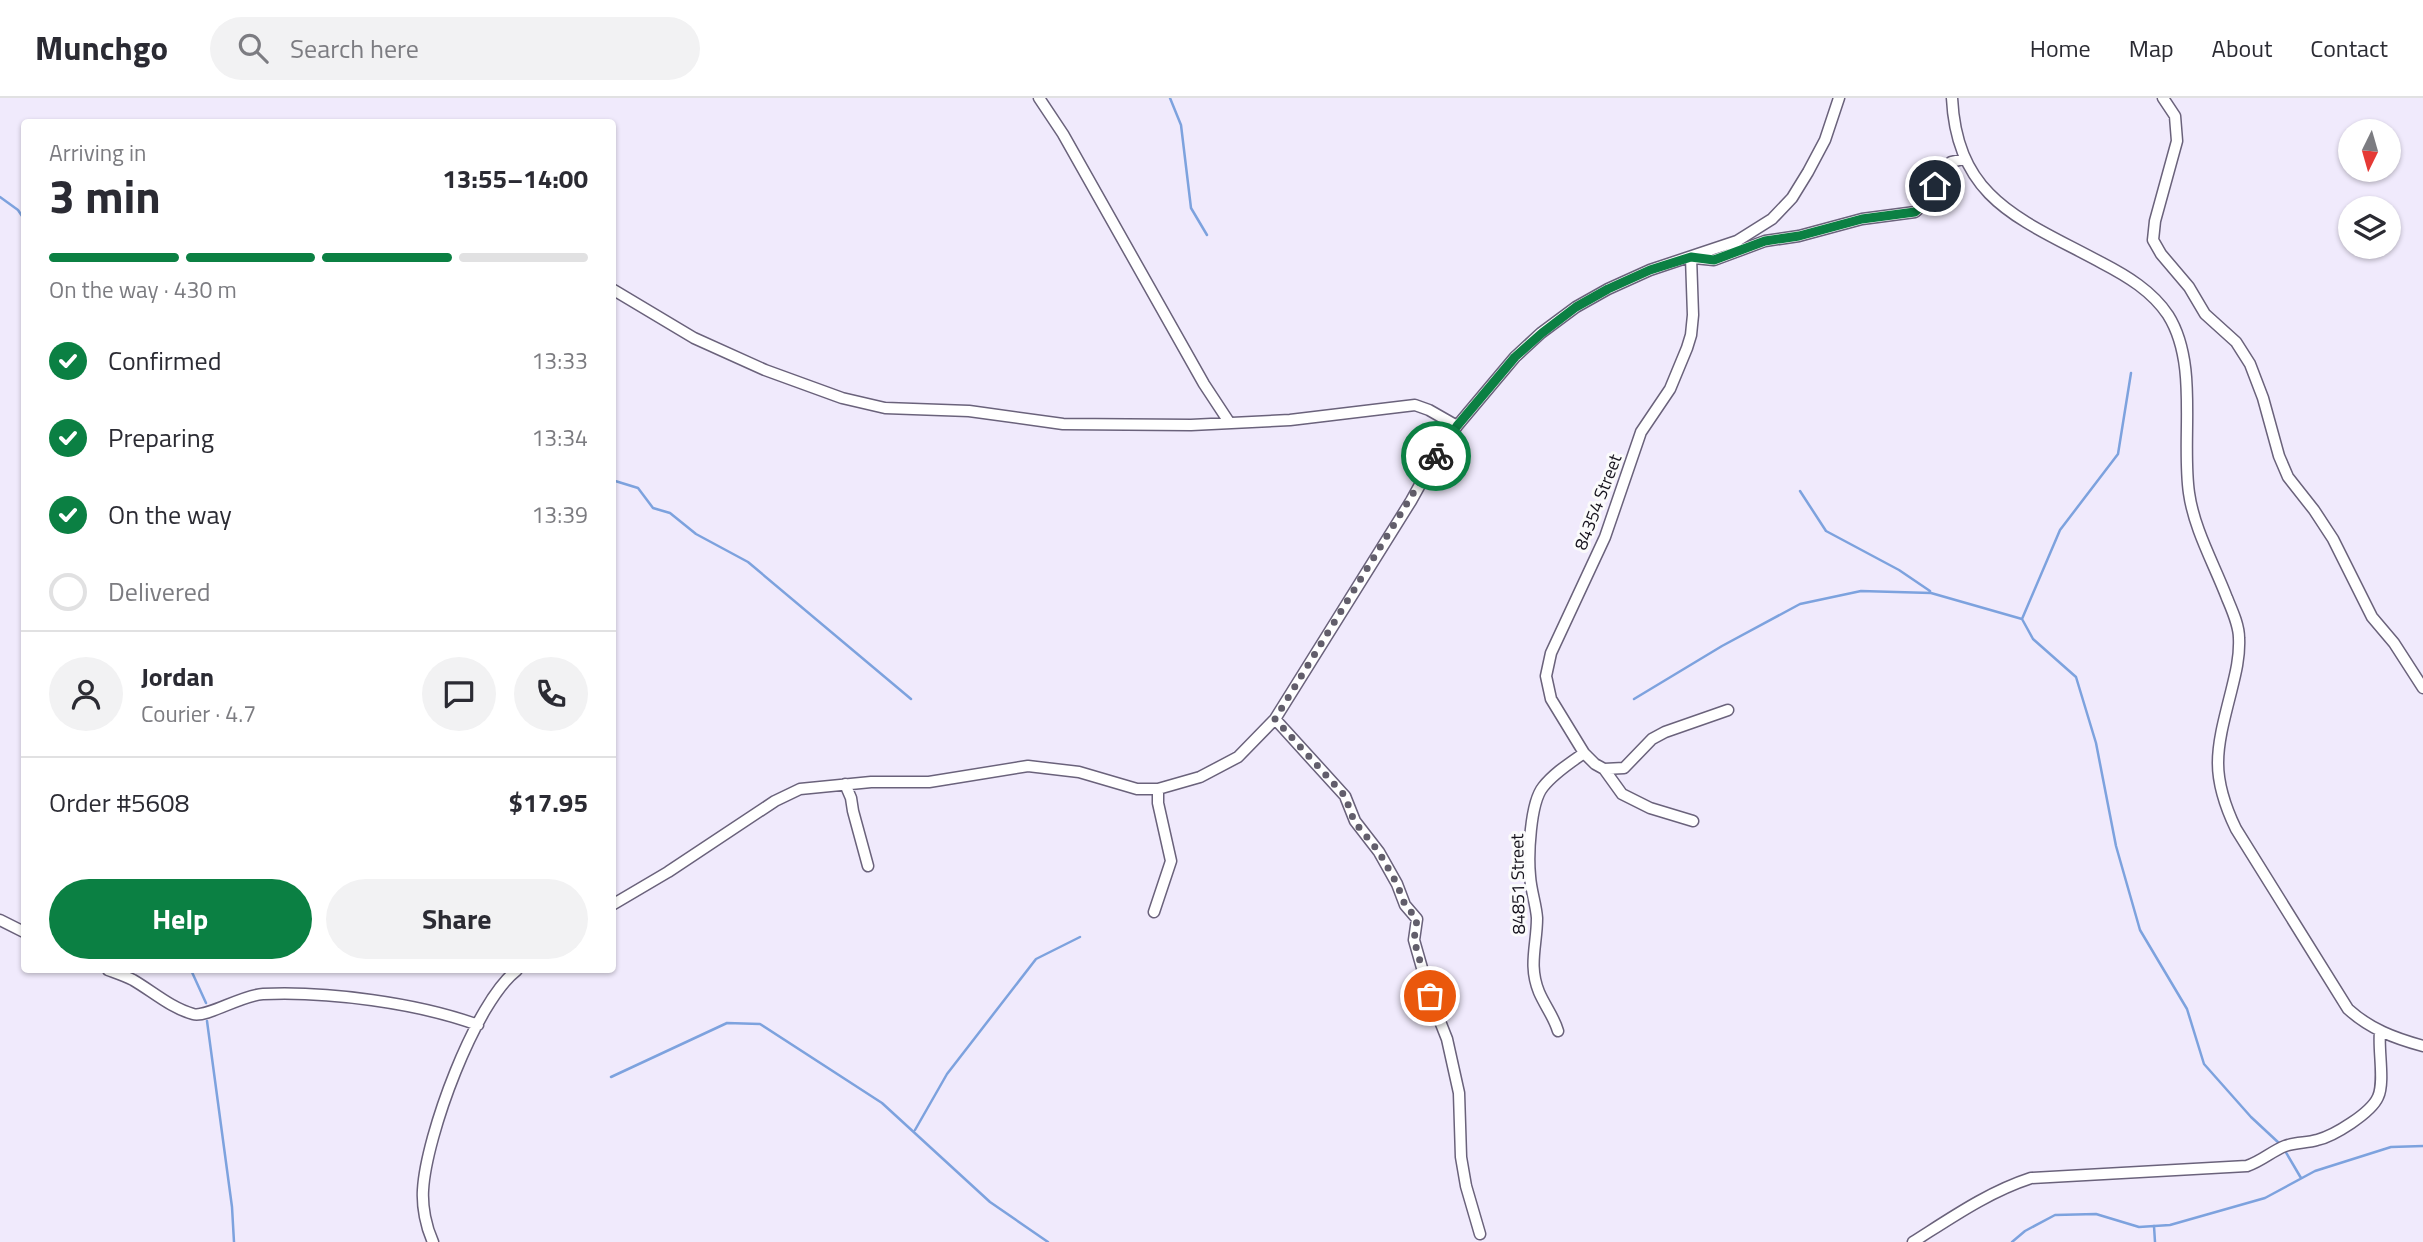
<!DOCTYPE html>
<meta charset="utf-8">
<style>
body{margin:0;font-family:"Titillium Web",sans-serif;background:#f2f2f3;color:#2b2b33;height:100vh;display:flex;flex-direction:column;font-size:26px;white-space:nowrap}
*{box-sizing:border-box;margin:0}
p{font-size:23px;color:#7c7c81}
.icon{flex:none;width:38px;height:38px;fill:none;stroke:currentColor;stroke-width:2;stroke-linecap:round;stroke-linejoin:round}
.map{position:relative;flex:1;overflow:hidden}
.side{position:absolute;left:21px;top:21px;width:595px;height:854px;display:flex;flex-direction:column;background:#fff;border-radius:7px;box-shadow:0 2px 5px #0004}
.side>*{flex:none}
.needle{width:46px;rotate:185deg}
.buttons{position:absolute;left:2338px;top:21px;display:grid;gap:14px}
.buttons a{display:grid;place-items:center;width:63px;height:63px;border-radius:50%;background:#fff;box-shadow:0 2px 5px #0004;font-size:35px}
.pin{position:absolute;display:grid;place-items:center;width:60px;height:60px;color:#fff;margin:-30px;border:4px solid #fff;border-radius:50%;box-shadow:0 2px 7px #0007}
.courier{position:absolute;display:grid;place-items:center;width:70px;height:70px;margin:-35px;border:5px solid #0b8043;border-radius:50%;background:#fff;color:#222;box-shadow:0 2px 9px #0007}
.headline em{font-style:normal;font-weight:700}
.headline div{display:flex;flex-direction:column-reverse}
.headline{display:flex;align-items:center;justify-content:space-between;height:119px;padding:0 28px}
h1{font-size:46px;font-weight:700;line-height:52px}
.bar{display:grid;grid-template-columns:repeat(4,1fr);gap:10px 7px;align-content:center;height:84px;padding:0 28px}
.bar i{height:9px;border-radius:5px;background:#e1e1e2}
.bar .active{background:#0b8043}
.bar p{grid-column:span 4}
.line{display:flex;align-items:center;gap:18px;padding:0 28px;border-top:2px solid #e1e1e2}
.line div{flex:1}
.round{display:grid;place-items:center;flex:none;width:74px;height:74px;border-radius:37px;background:#f2f2f3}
ol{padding:0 28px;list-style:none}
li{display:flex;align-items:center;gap:21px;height:77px}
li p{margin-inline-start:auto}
li .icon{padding:7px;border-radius:50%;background:#0b8043;color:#fff;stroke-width:4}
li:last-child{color:#7c7c81}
li i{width:38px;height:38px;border:4px solid #e1e1e2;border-radius:50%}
.button{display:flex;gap:14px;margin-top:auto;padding:14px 28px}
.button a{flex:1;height:80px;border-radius:42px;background:#0b8043;color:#fff;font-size:28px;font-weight:700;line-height:80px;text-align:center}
.button a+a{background:#f2f2f3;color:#2b2b33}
header{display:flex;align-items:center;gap:42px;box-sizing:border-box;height:98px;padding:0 35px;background:#fff;border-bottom:2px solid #e1e1e2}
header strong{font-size:33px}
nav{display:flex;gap:38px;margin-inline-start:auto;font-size:24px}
.search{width:490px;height:63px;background:#f2f2f3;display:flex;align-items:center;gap:18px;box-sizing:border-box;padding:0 24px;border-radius:38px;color:#7c7c81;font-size:26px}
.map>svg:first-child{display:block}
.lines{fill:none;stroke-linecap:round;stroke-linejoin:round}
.stream{stroke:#7da2de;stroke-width:2.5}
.minor-casing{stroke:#6a627b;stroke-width:13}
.minor{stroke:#fff;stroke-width:10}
.done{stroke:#625e6b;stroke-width:7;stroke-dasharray:0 12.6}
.route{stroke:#0b8043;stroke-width:9}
.labels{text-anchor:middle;stroke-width:6;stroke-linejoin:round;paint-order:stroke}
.street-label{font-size:18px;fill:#16131d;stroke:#fbfbfb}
</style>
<header>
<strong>Munchgo</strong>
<div class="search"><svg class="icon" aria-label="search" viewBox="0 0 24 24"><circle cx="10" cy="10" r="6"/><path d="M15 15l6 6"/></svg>Search here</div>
<nav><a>Home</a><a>Map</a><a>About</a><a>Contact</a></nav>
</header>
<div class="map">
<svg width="2423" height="1144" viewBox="0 0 2423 1144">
<rect width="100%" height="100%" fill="#f0eafc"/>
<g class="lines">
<!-- stream -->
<path class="stream" d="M1170,0L1181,27L1191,110L1207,137
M0,99L18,112L24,121
M2131,275L2118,356L2060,432L2022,521L2033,541L2076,579L2096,645L2116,748L2140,832L2187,911L2204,966L2251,1019L2280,1046
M612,382L638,390L653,410L670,415L696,436L748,464L911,601
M1800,393L1826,433L1899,472L1930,493
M1634,601L1722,548L1800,506L1861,493L1931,495L2022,521
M191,872L206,905
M207,923L232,1109L234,1144
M611,979L727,925L760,926L882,1005L990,1104L1048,1144
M915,1032L947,976L1036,861L1080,839
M2284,1051L2301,1080
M2154,1128L2155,1144
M2012,1144L2025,1133L2055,1117L2096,1116L2139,1129L2170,1127L2265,1100L2315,1073L2391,1049L2423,1048"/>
<!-- minor casing -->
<g class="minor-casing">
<path id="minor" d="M1039,0L1063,36L1204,286L1229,324
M1952,0C1957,103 2023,122 2102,165C2127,178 2152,193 2168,217C2199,266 2181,340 2189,395C2194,431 2214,466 2227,500C2232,512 2239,527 2239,540C2240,560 2235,578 2230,598C2216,653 2210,677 2236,731L2348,911C2370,931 2394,940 2423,948
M2163,0L2175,18L2177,43L2155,123L2153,142L2161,156L2189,189L2205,216L2236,244L2250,266L2263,300L2279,358L2288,379L2314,412L2333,441L2372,519L2394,545L2423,590
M1691,159L1693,217L1691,237L1687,250L1670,291L1641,334L1605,439L1551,555L1546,578L1551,601L1584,655L1595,666L1604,671L1622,696L1650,710L1693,723
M1694,160L1714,162L1765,143L1799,138L1862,121L1915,114L1928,102L1942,72L1951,64L1964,61
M612,191L694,240L765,272L842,300L885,310L969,313L1063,326L1191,327L1290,322L1415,307L1429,312L1457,328
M1275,621L1345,698L1355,723L1379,754L1397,786L1405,807L1417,821L1414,842L1430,898L1447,941L1459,995L1461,1059L1466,1088L1480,1136
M1604,671L1624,670L1652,641L1665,634L1728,612
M845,686L851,700L853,713L868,768
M612,807L668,774L775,703L800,691L871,684H929L1028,668L1079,674L1137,691H1158L1200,679L1238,659L1275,621L1411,403L1432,365L1457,328L1515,259L1541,235L1576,209L1608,191L1650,172L1737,143L1772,121L1792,100L1808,74L1825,42L1839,0
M1154,814L1171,763L1158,705V691
M0,822L24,834
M108,872C116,875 125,878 133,882C152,893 171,910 193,916C207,920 241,897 263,896C327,893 418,905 478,927
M1558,933C1554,919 1545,908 1539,894C1528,867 1537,847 1537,820C1536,806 1531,793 1530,778C1528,758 1530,705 1543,689C1554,675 1570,665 1584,655
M433,1144C426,1129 422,1109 423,1092C426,1038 475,904 517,872
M1913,1144C1951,1120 1988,1094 2031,1080L2247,1068C2262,1063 2272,1053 2285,1048C2296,1044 2307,1045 2317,1042C2334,1038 2371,1015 2378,999C2385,984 2378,952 2380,934"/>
</g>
<!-- minor -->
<use href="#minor" class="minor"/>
</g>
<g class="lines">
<!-- done -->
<path class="done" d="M1430,898L1414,842L1417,821L1405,807L1397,786L1379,754L1354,723L1345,698L1275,621L1436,358"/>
<!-- route -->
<path class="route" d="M1436,358L1457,328L1515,259L1542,235L1576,209L1608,191L1650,172L1691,159L1714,162L1765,143L1799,138L1862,121L1915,114L1928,102L1935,88"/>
</g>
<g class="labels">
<!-- street labels -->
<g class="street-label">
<text transform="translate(1598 404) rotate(-69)" y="6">84354 Street</text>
<text transform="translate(1518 786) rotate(-91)" y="6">84851 Street</text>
</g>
</g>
</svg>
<div class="buttons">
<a><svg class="needle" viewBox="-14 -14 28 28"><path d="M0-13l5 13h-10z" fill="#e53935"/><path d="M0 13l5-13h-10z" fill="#7c7c81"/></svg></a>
<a><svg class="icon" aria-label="layers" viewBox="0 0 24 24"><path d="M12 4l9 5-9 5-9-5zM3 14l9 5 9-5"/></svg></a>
</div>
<div class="pin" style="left:1430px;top:898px;background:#ea580c"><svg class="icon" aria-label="bag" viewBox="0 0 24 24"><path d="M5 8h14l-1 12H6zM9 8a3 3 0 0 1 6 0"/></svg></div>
<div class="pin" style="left:1935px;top:88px;background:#1f2937"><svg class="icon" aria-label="home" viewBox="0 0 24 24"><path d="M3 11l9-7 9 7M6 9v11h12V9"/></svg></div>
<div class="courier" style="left:1436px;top:358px"><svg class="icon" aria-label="bike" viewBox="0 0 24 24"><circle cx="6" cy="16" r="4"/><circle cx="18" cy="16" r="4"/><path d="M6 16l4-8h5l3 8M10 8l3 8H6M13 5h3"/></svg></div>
<section class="side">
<div class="headline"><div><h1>3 min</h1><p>Arriving in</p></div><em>13:55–14:00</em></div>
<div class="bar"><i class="active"></i><i class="active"></i><i class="active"></i><i></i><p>On the way · 430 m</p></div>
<ol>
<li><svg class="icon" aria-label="check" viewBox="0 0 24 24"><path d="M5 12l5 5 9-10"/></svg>Confirmed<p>13:33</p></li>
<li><svg class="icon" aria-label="check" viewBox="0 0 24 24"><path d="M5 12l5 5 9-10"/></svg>Preparing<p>13:34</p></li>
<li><svg class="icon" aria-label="check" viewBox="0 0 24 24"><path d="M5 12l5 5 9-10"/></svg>On the way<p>13:39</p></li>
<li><i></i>Delivered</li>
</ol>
<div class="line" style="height:126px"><a class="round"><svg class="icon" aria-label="person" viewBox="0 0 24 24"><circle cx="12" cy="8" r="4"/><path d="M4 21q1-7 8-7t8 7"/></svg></a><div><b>Jordan</b><p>Courier · 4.7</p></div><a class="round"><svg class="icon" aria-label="chat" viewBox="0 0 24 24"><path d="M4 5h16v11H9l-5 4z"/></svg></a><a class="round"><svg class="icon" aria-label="phone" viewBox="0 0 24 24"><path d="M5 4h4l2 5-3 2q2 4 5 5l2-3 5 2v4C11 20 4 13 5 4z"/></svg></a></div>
<div class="line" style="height:91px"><div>Order #5608</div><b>$17.95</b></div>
<div class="button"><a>Help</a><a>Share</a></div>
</section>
</div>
